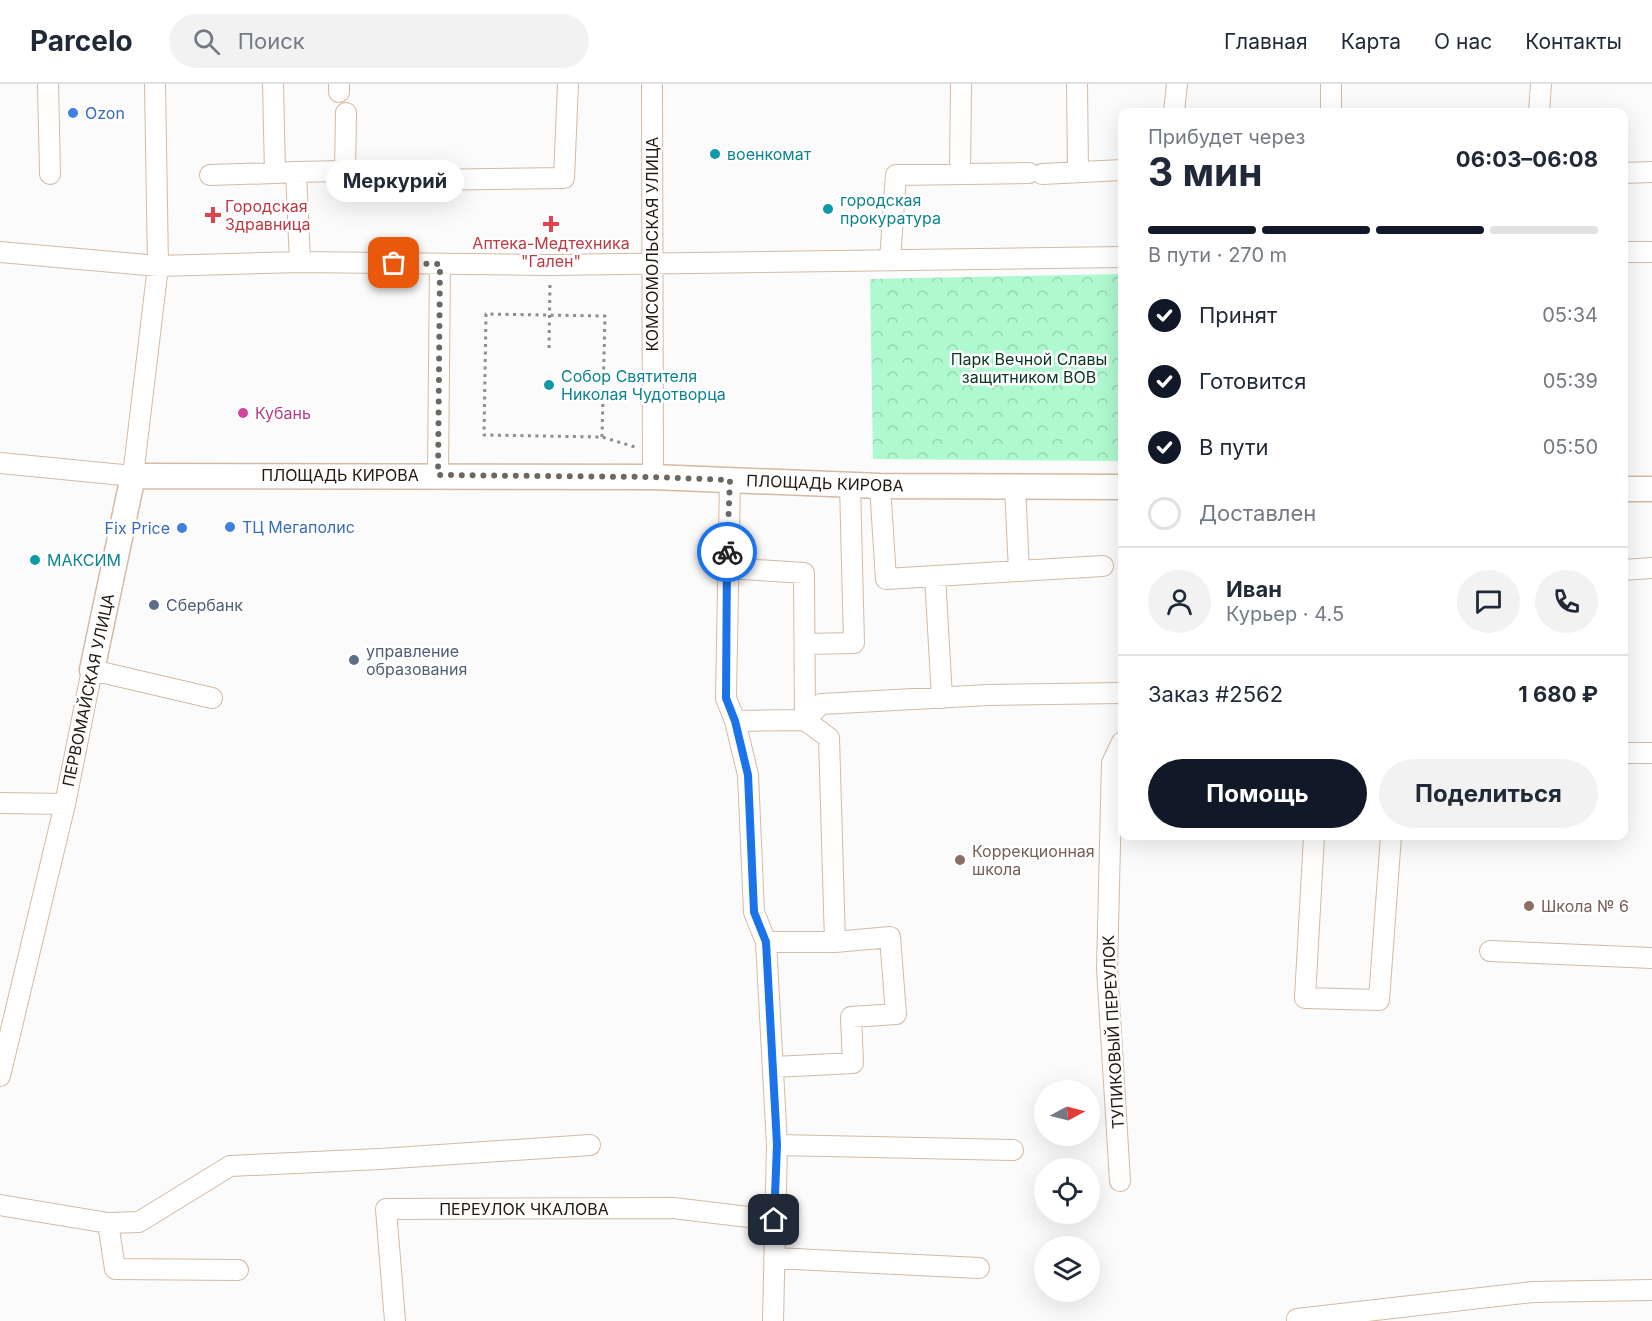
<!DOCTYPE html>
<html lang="ru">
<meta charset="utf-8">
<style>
body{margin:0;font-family:Inter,sans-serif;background:#f2f2f3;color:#1f2937;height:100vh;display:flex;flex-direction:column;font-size:22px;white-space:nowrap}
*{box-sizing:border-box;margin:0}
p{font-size:20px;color:#747a83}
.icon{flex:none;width:33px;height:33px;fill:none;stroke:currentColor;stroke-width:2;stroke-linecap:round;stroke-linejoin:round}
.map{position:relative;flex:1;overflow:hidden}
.details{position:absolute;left:1118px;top:24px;width:510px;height:732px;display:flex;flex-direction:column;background:#fff;border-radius:12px;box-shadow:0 6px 24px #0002}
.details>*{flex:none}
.needle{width:39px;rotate:83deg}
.buttons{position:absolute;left:1034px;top:996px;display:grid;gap:12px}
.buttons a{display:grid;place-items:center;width:66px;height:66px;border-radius:50%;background:#fff;box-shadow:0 6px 24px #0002;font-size:30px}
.pin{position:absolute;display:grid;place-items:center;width:51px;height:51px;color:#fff;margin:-26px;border-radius:12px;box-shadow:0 3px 9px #0006}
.courier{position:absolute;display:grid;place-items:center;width:60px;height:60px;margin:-30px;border:4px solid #1a73e8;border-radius:50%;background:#fff;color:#222;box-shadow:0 2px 8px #0007}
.bubble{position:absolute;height:42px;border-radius:21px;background:#fff;box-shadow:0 6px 24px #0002;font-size:20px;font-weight:700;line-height:42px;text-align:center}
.summary em{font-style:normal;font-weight:700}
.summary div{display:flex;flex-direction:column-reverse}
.summary{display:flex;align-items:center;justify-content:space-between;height:102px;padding:0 30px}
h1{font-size:39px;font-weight:700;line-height:45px}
.bar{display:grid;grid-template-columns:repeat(4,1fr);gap:9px 6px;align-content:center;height:72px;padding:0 30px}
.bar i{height:8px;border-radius:4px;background:#e0e1e3}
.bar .current{background:#111827}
.bar p{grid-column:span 4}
.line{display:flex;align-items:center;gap:15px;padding:0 30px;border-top:2px solid #e0e1e3}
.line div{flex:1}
.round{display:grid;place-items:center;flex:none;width:63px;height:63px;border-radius:32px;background:#f2f2f3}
ol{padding:0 30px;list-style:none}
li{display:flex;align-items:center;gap:18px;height:66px}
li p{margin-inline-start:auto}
li .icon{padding:6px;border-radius:50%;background:#111827;color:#fff;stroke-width:4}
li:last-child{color:#747a83}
li i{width:33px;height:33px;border:3px solid #e0e1e3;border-radius:50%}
.action{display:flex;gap:12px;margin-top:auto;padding:12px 30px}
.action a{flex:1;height:69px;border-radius:36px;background:#111827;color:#fff;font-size:24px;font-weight:700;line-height:69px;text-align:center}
.action a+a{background:#f2f2f3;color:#1f2937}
header{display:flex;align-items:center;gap:36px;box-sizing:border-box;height:84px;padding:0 30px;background:#fff;border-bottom:2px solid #e0e1e3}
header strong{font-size:28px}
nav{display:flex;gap:33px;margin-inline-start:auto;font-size:21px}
.search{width:420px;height:54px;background:#f2f2f3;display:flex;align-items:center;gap:15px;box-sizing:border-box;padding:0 21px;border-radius:33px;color:#747a83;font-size:22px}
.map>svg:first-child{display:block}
.park{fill:url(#park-crowns)}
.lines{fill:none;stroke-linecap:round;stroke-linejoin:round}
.minor-casing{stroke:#d4baa2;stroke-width:22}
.major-casing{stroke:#d4baa2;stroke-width:27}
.path{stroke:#908c87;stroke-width:3;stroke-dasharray:3 4.5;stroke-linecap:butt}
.minor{stroke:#fff;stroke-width:20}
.major{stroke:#fff;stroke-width:24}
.done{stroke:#6d6762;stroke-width:6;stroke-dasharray:0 10.8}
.route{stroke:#1a73e8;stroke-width:8}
.shop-dot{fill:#3f7fe0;stroke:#fff;stroke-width:2}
.culture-dot{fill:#0f9aa8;stroke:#fff;stroke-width:2}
.health-dot{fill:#e0444e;stroke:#fff;stroke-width:2}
.hotel-dot{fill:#d1479c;stroke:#fff;stroke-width:2}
.service-dot{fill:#5c6f8a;stroke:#fff;stroke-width:2}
.education-dot{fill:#8d6e63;stroke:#fff;stroke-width:2}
.labels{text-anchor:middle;stroke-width:5;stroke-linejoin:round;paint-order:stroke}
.shop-label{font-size:16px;fill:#366cbe;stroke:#fff;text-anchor:start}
.culture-label{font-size:16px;fill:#0d838f;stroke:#fff;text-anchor:start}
.health-label{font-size:16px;fill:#be3a42;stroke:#fff;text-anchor:start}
.street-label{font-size:16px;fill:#21180f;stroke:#fff}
.park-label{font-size:16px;fill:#073621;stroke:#fff}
.hotel-label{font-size:16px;fill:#b23c85;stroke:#fff;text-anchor:start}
.service-label{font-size:16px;fill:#4e5e75;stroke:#fff;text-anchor:start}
.education-label{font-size:16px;fill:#785e54;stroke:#fff;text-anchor:start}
</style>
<header>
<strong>Parcelo</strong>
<div class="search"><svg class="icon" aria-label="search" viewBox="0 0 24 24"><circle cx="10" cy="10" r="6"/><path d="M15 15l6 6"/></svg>Поиск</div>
<nav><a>Главная</a><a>Карта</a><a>О нас</a><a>Контакты</a></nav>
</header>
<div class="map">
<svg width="1652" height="1237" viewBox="0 0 1652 1237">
<defs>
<pattern id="park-crowns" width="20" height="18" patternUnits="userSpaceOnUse" patternTransform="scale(1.5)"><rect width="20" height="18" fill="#aef9cf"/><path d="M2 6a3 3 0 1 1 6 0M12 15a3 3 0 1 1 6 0" fill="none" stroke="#95d5b1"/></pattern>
</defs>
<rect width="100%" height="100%" fill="#fbfbfb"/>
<!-- park -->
<path class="park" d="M1122,190V377L873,375L870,195Z"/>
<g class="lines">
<!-- minor casing -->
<g class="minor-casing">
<path id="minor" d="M48,0L50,90
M273,0L275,89L296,88L300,178
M339,0V8
M652,0L653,393
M1077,0L1078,88
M1174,28L1177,0
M1331,28V0
M1539,28L1541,0
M296,88L345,87L346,29
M1623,89L1652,88
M960,90L961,0
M1042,90L1122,86
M210,91L275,89
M353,97L564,94L568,0
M0,168L158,182L300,178L551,181L1122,173
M1623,168H1652
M890,176L896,91L1029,89
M0,379L133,392L158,182L155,0
M438,391L440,180
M730,396L726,614L735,637L748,691L754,828L766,858L777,1061L773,1237
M880,402L886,495L1019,487L1015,402
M727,484L804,489L805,636L829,654L835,858
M1623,486L1652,484
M1019,487L1103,482
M935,492L942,614
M805,560L854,559L850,401
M735,637L805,636L821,620L988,611L1122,609
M1623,669H1652
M0,719L65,720
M1314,752L1305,914L1379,916L1391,752
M766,858H835L890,853L896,930L851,933L853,979L775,983
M1490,867L1652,874
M0,992L65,720L92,586L212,614
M777,1061L1013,1066
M1120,1097L1107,884L1112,679L1122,658
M0,1121L108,1139L139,1138L230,1082L380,1075L590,1061
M108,1139L115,1185L238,1186
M774,1174L979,1184
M1297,1235L1533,1208L1652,1206
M395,1237L386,1125L673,1124L774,1136"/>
</g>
<!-- major casing -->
<g class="major-casing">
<path id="major" d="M1623,405H1652
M92,586L133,392L653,393L880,402L1122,403"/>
</g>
<!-- path -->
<path class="path" d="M549,264L550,198
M602,353L605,232L486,230L484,351L602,353L635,363"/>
<!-- minor -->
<use href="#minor" class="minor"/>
<!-- major -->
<use href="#major" class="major"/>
</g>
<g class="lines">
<!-- done -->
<path class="done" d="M394,179L440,180L438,391L652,393L730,396L727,468"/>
<!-- route -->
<path class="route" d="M727,468L726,614L735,637L748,691L754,828L766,858L777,1061L774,1136"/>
</g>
<!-- markers -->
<g class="shop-dot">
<circle cx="73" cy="29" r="6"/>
<circle cx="230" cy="443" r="6"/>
<circle cx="182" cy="444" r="6"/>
</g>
<g class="culture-dot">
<circle cx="715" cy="70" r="6"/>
<circle cx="828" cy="125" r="6"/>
<circle cx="549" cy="301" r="6"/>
<circle cx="35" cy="476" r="6"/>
</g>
<g class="health-dot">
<path d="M210 122h6v6h6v6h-6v6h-6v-6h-6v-6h6z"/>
<path d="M548 131h6v6h6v6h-6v6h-6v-6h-6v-6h6z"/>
</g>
<circle class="hotel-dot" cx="243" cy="329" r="6"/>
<g class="service-dot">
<circle cx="154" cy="521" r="6"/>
<circle cx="354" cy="576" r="6"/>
</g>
<g class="education-dot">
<circle cx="960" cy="776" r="6"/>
<circle cx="1529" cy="822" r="6"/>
</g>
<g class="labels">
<!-- shop labels -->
<g class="shop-label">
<text x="85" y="35">Ozon</text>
<text x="242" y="449">ТЦ Мегаполис</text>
<text x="170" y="450" text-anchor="end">Fix Price</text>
</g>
<!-- culture labels -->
<g class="culture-label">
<text x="727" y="76">военкомат</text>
<text x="840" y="122">городская<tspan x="840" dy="18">прокуратура</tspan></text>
<text x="561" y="298">Собор Святителя<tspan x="561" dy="18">Николая Чудотворца</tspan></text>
<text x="47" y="482">МАКСИМ</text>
</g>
<!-- health labels -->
<g class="health-label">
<text x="225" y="128">Городская<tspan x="225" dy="18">Здравница</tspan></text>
<text x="551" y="165" text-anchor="middle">Аптека-Медтехника<tspan x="551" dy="18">"Гален"</tspan></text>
</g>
<!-- street labels -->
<g class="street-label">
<text transform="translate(652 160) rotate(-90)" y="6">КОМСОМОЛЬСКАЯ УЛИЦА</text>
<text x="340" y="397">ПЛОЩАДЬ КИРОВА</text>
<text transform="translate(825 399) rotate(2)" y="6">ПЛОЩАДЬ КИРОВА</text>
<text transform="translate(88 606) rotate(-78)" y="6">ПЕРВОМАЙСКАЯ УЛИЦА</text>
<text transform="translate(1113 948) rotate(-93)" y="6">ТУПИКОВЫЙ ПЕРЕУЛОК</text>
<text x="524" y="1131">ПЕРЕУЛОК ЧКАЛОВА</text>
</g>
<!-- park labels -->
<g class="park-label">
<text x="1029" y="281">Парк Вечной Славы<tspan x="1029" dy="18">защитником ВОВ</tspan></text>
</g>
<!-- hotel labels -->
<g class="hotel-label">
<text x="255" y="335">Кубань</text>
</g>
<!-- service labels -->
<g class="service-label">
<text x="166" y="527">Сбербанк</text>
<text x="366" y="573">управление<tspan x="366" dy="18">образования</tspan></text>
</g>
<!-- education labels -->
<g class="education-label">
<text x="972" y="773">Коррекционная<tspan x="972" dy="18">школа</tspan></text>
<text x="1541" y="828">Школа № 6</text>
</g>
</g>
</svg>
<div class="buttons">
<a><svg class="needle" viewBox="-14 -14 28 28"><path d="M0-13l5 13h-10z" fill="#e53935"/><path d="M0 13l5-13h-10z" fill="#747a83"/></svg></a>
<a><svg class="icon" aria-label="locate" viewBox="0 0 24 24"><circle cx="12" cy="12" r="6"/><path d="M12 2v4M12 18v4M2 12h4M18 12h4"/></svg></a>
<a><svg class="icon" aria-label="layers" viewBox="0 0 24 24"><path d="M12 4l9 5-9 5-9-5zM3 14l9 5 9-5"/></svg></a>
</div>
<div class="pin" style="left:394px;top:179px;background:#ea580c"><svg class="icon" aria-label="bag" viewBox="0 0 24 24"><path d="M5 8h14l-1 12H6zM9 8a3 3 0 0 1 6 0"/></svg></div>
<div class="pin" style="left:774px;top:1136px;background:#1f2937"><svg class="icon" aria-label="home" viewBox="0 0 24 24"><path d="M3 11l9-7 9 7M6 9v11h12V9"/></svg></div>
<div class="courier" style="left:727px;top:468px"><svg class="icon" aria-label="bike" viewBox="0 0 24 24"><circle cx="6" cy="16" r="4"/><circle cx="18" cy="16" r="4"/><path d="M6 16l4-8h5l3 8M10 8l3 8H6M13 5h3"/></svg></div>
<div class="bubble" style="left:326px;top:76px;width:138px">Меркурий</div>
<section class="details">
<div class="summary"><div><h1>3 мин</h1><p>Прибудет через</p></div><em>06:03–06:08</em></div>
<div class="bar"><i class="current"></i><i class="current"></i><i class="current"></i><i></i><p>В пути · 270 m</p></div>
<ol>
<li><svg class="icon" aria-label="check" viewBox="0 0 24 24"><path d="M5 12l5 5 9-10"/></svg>Принят<p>05:34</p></li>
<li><svg class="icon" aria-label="check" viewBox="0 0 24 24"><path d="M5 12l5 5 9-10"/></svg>Готовится<p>05:39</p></li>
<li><svg class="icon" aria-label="check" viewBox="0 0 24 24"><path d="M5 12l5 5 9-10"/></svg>В пути<p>05:50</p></li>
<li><i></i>Доставлен</li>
</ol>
<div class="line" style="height:108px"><a class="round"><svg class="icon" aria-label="person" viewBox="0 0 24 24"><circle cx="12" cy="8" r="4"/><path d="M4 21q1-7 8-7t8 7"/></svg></a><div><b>Иван</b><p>Курьер · 4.5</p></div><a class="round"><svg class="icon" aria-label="chat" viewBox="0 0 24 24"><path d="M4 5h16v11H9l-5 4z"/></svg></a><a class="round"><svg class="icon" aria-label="phone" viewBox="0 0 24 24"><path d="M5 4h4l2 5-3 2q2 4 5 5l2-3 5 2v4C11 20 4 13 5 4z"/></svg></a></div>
<div class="line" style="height:78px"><div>Заказ #2562</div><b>1 680 ₽</b></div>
<div class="action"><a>Помощь</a><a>Поделиться</a></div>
</section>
</div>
